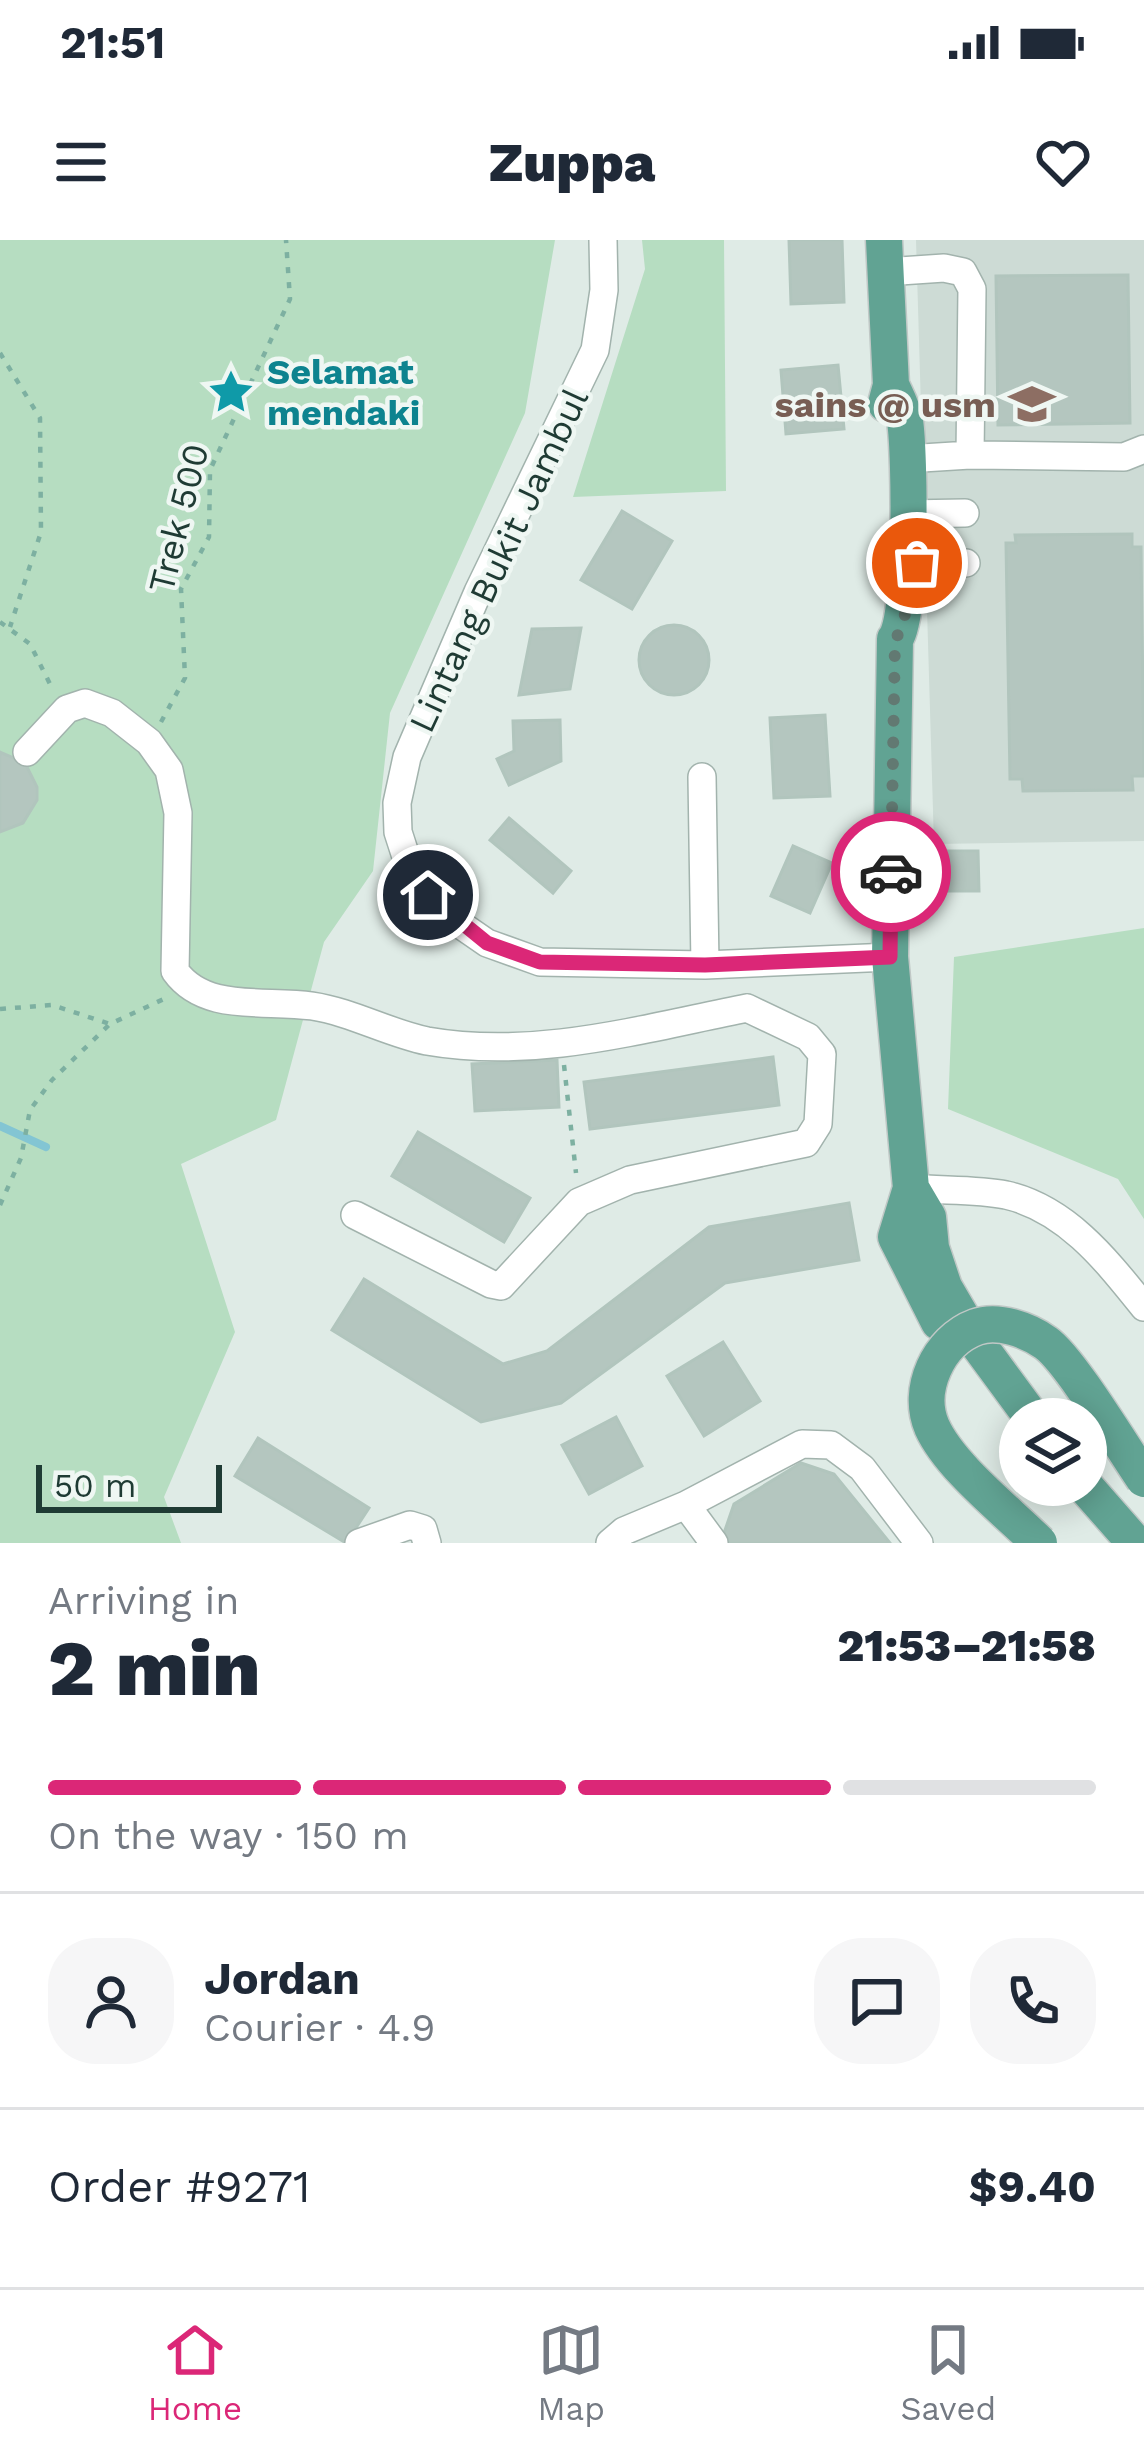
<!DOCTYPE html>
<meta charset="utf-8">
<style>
body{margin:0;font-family:"Work Sans",sans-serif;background:#f6f6f7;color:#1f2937;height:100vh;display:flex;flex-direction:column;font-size:45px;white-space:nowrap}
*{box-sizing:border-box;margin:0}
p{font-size:39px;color:#747a83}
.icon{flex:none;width:66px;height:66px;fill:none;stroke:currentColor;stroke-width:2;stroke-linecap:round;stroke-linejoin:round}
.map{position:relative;height:1303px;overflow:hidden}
.panel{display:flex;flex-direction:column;background:#fff;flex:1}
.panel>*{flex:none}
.tools{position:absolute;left:999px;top:1158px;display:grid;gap:24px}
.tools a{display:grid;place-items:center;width:108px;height:108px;border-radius:50%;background:#fff;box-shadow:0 6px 30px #0003;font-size:60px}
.scale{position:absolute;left:36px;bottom:30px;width:186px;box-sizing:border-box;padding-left:12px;border:6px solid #1f3b34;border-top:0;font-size:33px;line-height:42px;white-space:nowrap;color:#1f3b34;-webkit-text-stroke:9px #eff7f3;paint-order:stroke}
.pin{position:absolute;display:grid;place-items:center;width:102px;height:102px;color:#fff;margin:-51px;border:6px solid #fff;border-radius:50%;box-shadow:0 3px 12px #0007}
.courier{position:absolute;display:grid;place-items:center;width:120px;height:120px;margin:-60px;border:9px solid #db2777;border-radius:50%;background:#fff;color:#222;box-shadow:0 3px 15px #0007}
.headline em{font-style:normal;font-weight:800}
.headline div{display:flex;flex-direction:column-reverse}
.headline{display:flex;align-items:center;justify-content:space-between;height:204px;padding:0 48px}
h1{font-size:78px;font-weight:800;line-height:90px}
.bar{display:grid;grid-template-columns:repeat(4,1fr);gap:18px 12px;align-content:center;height:144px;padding:0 48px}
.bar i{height:15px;border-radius:9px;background:#e0e1e3}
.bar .active{background:#db2777}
.bar p{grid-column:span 4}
.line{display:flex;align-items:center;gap:30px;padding:0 48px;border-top:3px solid #e0e1e3}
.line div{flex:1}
.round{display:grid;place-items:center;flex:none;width:126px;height:126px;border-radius:48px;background:#f6f6f7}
.status{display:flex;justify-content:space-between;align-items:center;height:84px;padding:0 60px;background:#fff;direction:ltr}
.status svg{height:33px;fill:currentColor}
header{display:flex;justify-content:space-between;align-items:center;height:156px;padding:0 48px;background:#fff;font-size:54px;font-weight:800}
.tabs{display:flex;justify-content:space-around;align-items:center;height:168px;border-top:3px solid #e0e1e3;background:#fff;font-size:33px;color:#747a83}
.tabs a{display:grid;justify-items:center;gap:6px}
.tabs .active{color:#db2777}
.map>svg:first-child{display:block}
.built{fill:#cddbd5}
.green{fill:#b6ddc1}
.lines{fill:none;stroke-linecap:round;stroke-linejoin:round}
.stream{stroke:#83c5d3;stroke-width:8}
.building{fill:#b4c6bf;stroke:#b1c5bd;stroke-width:3}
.minor-casing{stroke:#a2b3ad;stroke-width:30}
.major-casing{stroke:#c0c8c6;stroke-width:39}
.path{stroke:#7db0a1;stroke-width:4.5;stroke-dasharray:6 9;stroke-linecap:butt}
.minor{stroke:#fff;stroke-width:27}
.major{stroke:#61a393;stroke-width:36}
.major-bridge-casing{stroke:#c0c8c6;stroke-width:39;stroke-linecap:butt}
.major-bridge{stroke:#61a393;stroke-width:36}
.done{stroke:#627972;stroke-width:12;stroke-dasharray:0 21.6}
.route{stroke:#db2777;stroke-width:15}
.labels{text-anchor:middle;stroke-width:9;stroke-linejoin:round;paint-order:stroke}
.culture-label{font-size:36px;font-weight:bold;fill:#0d838f;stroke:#eff7f3;text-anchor:start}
.education-label{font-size:36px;font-weight:bold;fill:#785e54;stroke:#eff7f3;text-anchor:end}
.street-label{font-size:36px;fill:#1f3b34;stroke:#eff7f3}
</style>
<div class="status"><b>21:51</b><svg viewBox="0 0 49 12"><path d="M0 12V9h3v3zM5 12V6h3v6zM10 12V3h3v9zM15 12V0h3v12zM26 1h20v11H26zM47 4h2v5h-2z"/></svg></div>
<header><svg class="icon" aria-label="menu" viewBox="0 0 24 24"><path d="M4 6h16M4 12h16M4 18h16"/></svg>Zuppa<svg class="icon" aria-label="heart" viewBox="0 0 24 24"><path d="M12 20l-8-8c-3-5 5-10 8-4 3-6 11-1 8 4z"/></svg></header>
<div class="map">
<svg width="1144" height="1303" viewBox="0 0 1144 1303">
<rect width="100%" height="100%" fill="#dfebe6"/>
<!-- built -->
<path class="built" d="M916,0H1144V601L934,604Z"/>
<!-- green -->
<path class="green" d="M0,0H555L525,173L390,473L373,631L324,702L276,880L181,924L235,1092L164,1257L181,1303H0Z
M642,0H724L726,251L573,257L645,29Z
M1144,688V979L1118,939L948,869L954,717Z"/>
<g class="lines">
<!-- stream -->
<path class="stream" d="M0,886L46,907"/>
</g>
<!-- building -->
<path class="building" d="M789,0H842L844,62L791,64Z
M1128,35L1130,183L998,185L996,36Z
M838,125L844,189L786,194L781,130Z
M622,271L672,301L632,369L581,340Z
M1132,294V307H1141L1144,536H1132L1133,550L1023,551L1022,539H1010L1006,303H1016L1015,295Z
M639 420a35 35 0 1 1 70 0a35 35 0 1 1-70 0Z
M581,388L570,449L519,455L532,389Z
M825,475L830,556L774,558L770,478Z
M560,480L561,521L509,545L497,519L514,511L513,481Z
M0,512L25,523L37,547V560L23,583L0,592Z
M509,578L571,631L553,653L490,600Z
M793,606L832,623L810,673L771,656Z
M948,611H978L979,651H948Z
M773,817L779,865L590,889L584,842Z
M557,820L559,867L475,871L472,824Z
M418,892L530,958L504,1002L392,936Z
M849,963L859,1020L725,1043L561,1163L481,1182L332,1090L364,1039L503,1124L547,1111L709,987Z
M723,1102L760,1161L704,1196L667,1136Z
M616,1177L642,1226L589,1254L562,1205Z
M258,1198L369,1268L346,1303L235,1236Z
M801,1223L834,1234L890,1303H729L723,1296L734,1264Z"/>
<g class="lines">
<!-- minor casing -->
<g class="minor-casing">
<path id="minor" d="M603,0L604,50L595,110L478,352L407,517L397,563L398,592L408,623L428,655L458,683L487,703L540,722L705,725L890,717
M885,32L944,28L963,32L972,49L970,215
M906,219L970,215L1124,217L1144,209
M906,274L965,273
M907,323H966
M27,512L67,469L85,463L112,473L149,502L169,530L178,573L175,731C205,773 265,759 312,766C352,772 388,793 427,801C535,820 641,789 747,768
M702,537L705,725
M911,948C941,951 976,949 1006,955C1067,969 1107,1021 1144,1067
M355,975L491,1044L501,1046L579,962L630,940L806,903L818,884L822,814L808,797L747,768
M686,1265L714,1303
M359,1303L410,1285L423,1289L427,1303
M610,1303L624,1291L686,1265L802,1204L831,1205L862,1228L919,1303"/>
</g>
<!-- major casing -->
<g class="major-casing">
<path id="major" d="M884,0L891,145L886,164
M891,145C896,156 903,168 905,181C910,213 912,380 895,399L890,717L911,948L928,977L931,1008L944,1047L975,1100L1033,1179
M911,948L896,997L939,1082
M1084,1245L1135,1303"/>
</g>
<!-- path -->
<path class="path" d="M0,113L40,178L41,292L10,387
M0,382L30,404L53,450
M161,482L185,438L181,349L209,297L210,230L290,59L286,0
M0,769L52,765L110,784
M564,825L576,933
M0,965L21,918L30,870L52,840L110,784L166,758"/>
<!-- minor -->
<use href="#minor" class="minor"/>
<!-- major -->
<use href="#major" class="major"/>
<!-- major-bridge casing -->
<g class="major-bridge-casing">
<path id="major-bridge" d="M1039,1303C1007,1271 950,1227 932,1187C916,1150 938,1101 976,1087C998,1079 1028,1090 1046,1103C1070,1120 1124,1210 1144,1239"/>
</g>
<!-- major-bridge -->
<use href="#major-bridge" class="major-bridge"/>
</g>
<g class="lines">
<!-- done -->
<path class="done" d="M891,632L895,399C910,380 906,347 907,323H917"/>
<!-- route -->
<path class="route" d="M428,655L487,703L540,722L705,725L890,717L891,632"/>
</g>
<!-- icons -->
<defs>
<g id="sight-bare" transform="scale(3.6)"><path d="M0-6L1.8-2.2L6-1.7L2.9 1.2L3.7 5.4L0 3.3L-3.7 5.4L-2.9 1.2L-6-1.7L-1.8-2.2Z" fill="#0f9aa8" stroke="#eff7f3" stroke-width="2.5" paint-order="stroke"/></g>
<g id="university-bare" transform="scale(3.6)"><path d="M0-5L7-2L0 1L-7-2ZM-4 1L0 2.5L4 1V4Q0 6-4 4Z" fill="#8d6e63" stroke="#eff7f3" stroke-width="2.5" paint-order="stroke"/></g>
</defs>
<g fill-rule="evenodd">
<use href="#sight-bare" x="231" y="152"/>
<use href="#university-bare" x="1032" y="164"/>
</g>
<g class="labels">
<!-- culture labels -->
<g class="culture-label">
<text x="267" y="144">Selamat<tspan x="267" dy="41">mendaki</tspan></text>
</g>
<!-- education labels -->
<g class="education-label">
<text x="996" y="177">sains @ usm</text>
</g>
<!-- street labels -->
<g class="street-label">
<text transform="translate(178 278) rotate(-76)" y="13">Trek 500</text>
<text transform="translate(498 320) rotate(-65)" y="13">Lintang Bukit Jambul</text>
</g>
</g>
</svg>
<div class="tools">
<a><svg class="icon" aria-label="layers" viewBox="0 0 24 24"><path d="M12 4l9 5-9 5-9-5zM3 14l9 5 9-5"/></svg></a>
</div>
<div class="scale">50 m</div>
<div class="pin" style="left:917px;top:323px;background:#ea580c"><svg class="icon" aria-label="bag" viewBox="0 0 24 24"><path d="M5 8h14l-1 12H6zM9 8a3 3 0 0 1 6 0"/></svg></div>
<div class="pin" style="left:428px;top:655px;background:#1f2937"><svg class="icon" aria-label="home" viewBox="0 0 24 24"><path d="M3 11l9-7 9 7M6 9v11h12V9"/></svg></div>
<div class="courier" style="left:891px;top:632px"><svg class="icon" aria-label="car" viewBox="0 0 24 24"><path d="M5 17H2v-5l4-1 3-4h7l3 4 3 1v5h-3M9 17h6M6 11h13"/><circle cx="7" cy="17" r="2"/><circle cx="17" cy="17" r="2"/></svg></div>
</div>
<section class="panel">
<div class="headline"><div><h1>2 min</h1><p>Arriving in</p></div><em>21:53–21:58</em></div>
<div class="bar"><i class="active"></i><i class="active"></i><i class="active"></i><i></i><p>On the way · 150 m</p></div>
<div class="line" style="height:216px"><a class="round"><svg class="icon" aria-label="person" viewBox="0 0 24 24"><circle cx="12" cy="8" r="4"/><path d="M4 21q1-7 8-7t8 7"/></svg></a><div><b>Jordan</b><p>Courier · 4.9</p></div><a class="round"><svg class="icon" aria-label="chat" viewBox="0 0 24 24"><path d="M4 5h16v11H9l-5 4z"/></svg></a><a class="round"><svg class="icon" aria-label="phone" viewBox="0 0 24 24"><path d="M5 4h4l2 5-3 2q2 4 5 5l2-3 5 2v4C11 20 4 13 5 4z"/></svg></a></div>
<div class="line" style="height:156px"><div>Order #9271</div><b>$9.40</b></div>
</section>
<nav class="tabs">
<a class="active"><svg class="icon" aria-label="home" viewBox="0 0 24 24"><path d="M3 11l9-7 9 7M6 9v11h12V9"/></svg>Home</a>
<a><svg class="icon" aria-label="map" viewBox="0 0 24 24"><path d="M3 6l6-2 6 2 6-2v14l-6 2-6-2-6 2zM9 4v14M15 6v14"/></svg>Map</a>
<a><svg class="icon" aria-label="saved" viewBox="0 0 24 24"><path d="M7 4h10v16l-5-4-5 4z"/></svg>Saved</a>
</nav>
